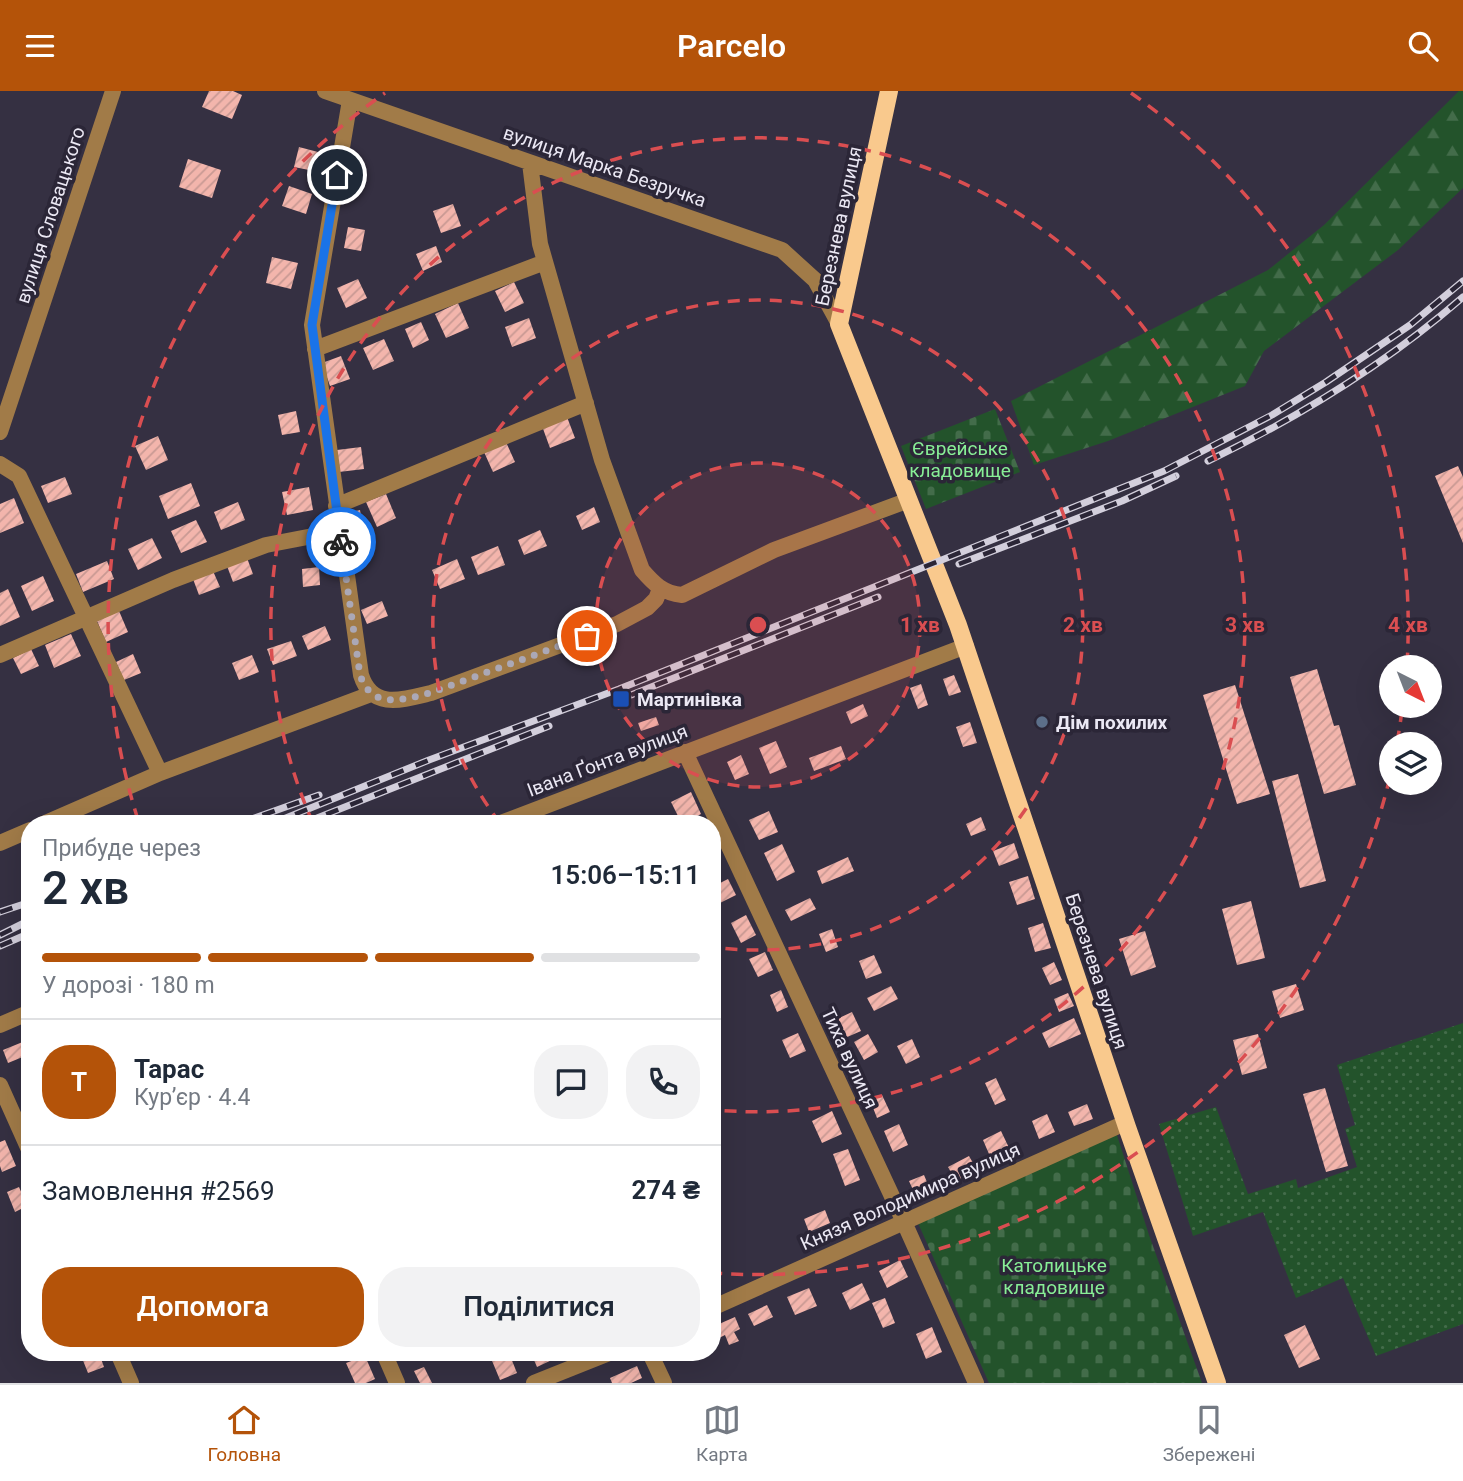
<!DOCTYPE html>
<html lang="uk">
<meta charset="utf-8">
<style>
body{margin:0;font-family:Roboto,sans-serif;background:#f2f2f3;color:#1f2937;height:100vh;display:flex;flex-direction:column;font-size:26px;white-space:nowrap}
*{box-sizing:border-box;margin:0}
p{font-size:23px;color:#747a83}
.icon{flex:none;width:38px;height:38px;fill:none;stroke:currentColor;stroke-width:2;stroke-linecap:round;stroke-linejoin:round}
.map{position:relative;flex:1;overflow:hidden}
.panel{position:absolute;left:21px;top:724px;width:700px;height:546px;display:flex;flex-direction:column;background:#fff;border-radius:28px;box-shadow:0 7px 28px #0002}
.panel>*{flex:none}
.needle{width:46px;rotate:138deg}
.buttons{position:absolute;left:1379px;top:564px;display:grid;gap:14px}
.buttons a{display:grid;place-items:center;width:63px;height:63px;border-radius:50%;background:#fff;box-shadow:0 7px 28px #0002;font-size:35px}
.pin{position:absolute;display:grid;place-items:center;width:60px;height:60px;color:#fff;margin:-30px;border:4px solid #fff;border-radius:50%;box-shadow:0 2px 7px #0007}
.courier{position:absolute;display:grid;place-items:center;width:70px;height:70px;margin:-35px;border:5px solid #1a73e8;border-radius:50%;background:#fff;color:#222;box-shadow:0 2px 9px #0007}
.head em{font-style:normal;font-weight:600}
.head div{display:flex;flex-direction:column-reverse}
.head{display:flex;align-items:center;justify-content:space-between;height:119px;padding:0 21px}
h1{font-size:46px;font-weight:600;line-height:52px}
.bar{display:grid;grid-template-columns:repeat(4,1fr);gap:10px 7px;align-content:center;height:84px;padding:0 21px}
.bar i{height:9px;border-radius:5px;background:#e0e1e3}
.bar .active{background:#b45309}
.bar p{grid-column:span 4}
.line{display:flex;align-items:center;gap:18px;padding:0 21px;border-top:2px solid #e0e1e3}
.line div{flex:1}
.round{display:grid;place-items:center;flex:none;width:74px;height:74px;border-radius:28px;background:#f2f2f3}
.cta{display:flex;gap:14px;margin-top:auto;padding:14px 21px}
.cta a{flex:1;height:80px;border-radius:28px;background:#b45309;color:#fff;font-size:28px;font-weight:600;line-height:80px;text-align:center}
.cta a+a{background:#f2f2f3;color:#1f2937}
header{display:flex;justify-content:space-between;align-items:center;height:91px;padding:0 21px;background:#b45309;color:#fff;font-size:32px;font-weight:600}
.tab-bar{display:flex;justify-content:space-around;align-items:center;height:98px;border-top:2px solid #e0e1e3;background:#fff;font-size:19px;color:#747a83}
.tab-bar a{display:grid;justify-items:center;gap:4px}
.tab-bar .active{color:#b45309}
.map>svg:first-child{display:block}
.forest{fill:url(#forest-firs)}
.cemetery{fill:url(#cemetery-stones)}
.park{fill:url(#park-dots)}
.building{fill:url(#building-hatch)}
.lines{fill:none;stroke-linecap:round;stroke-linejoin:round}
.minor{stroke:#a17b48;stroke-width:16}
.major{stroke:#f9c98d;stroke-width:18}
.rail-casing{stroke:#d3cfdc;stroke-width:7}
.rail{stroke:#2b2637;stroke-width:4.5;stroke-dasharray:13;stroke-linecap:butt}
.done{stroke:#aba8b6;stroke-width:7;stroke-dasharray:0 12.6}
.route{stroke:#1a73e8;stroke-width:9}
.ring{fill:none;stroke:#da4e51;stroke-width:3.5;stroke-dasharray:12 9}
.transit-dot{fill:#1a4fb4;stroke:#2b2637;stroke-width:2.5}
.service-dot{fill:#5c6f8a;stroke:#2b2637;stroke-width:2.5}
.labels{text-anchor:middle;stroke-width:7;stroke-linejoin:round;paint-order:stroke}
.street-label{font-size:19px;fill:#ebe8f4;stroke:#2b2637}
.park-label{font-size:19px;fill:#88ee96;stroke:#2b2637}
.poi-label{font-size:19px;font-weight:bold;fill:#ebe8f4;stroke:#2b2637;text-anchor:start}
.centre{fill:#da4e51;stroke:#2b2637;stroke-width:3.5}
.ring-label{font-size:21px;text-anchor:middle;font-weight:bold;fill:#da4e51;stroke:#2b2637;stroke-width:7;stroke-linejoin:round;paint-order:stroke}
</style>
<header><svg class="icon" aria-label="menu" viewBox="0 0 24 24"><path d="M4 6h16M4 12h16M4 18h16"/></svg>Parcelo<svg class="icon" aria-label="search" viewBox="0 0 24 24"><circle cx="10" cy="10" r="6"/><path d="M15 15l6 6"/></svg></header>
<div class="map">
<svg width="1463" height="1292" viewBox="0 0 1463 1292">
<defs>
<pattern id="forest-firs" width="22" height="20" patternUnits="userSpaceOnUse" patternTransform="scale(1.75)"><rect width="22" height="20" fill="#23532b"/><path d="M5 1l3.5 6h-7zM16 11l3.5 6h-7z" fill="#436c4a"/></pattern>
<pattern id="cemetery-stones" width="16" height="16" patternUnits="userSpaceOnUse" patternTransform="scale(1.75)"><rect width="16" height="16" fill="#23532b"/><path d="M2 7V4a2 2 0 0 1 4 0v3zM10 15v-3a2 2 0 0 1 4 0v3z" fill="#436c4a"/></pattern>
<pattern id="park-dots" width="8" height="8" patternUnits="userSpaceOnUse" patternTransform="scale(1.75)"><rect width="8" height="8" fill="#23532b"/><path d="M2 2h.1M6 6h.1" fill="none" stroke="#436c4a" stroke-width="1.8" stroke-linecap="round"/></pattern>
<pattern id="building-hatch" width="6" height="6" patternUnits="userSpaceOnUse" patternTransform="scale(1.75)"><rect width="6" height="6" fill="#f3b5ac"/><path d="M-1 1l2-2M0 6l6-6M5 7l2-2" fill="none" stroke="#c89993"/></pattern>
</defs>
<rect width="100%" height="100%" fill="#353042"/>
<!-- forest -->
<path class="forest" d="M1459,0H1463V97L1398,159L1264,260L1245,295L1108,350L1034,374L1011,310L1268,179L1324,134Z"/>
<!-- cemetery -->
<path class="cemetery" d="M995,318L1020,381L926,418L901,355Z
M1116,1041L1149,1144L1202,1292H989L918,1132Z"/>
<!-- park -->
<path class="park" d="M1463,932V1233L1376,1265L1343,1187L1296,1207L1263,1121L1193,1145L1159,1033L1216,1016L1248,1103L1296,1088L1298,1097L1357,1076L1345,1038L1355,1034L1337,974Z"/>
<!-- building -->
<path class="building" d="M209,0H233L242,4L232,28L202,16Z
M299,56L318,61L314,80L294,76Z
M188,68L221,79L212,107L179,96Z
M289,95L312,103L306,123L282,115Z
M453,113L461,135L441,142L433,120Z
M348,136L365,139L361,160L344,157Z
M436,155L442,171L423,180L416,163Z
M272,166L298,172L291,198L266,192Z
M358,188L367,207L346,217L337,197Z
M514,191L524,212L505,221L495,200Z
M458,212L469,237L446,247L435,223Z
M529,227L536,247L512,256L505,236Z
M421,231L429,249L413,257L405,238Z
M384,248L394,270L373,279L363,257Z
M341,265L350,288L330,295L322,272Z
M296,320L300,341L282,344L278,324Z
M567,326L575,347L550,357L542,335Z
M158,345L168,369L146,379L135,355Z
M506,351L515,371L493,381L484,361Z
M361,356L364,378L339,381L337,359Z
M1458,375L1463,386V452L1435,385Z
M65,386L72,403L48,412L41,395Z
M191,392L200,415L168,428L159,405Z
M309,396L313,419L287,424L282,401Z
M386,403L396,427L377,436L366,411Z
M14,407L24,432L0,442V413Z
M238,411L245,429L221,439L214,421Z
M594,416L600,431L582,439L576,425Z
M360,419L365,447L350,450L345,422Z
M196,429L207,451L181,462L171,440Z
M540,439L547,455L524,464L518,449Z
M152,447L162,467L138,479L128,458Z
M498,455L505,474L478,484L471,466Z
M247,467L253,483L233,491L227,475Z
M457,468L465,488L440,498L432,479Z
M107,470L114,488L83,501L76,483Z
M319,476L320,494L303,496L302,478Z
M213,480L220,496L199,504L193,488Z
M43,485L54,510L32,520L21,495Z
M8,498L20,526L0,535V502Z
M382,510L388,525L367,533L361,519Z
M119,520L128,541L106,551L97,530Z
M325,535L331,549L308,559L302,545Z
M71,543L81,565L54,577L45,554Z
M291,550L297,565L273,574L267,558Z
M31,558L39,575L21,583L13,567Z
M133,563L141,582L124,589L116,571Z
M252,564L259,581L239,589L232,572Z
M1317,578L1334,635L1339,634L1356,694L1324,703L1290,586Z
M954,584L961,601L949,605L943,588Z
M921,593L928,614L918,618L910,597Z
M1235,594L1270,703L1237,713L1203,604Z
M863,613L868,625L851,633L846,621Z
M656,626L659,634L641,640L638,632Z
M970,631L977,652L963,656L956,636Z
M776,650L787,676L770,683L759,657Z
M841,655L846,668L814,680L809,667Z
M741,664L749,683L735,689L727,671Z
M1298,683L1326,790L1300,797L1272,690Z
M691,701L701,723L682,733L671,711Z
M769,720L778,741L759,749L749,729Z
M981,726L986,739L971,745L966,733Z
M1014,752L1019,767L999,775L993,760Z
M782,753L795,781L777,790L764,762Z
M848,766L854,780L822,793L817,780Z
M1028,785L1035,808L1017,814L1009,791Z
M728,788L736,804L712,816V796Z
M810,807L816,818L791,830L785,819Z
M1251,810L1265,867L1237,874L1222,818Z
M746,824L756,844L741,852L731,832Z
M1043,832L1051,857L1035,861L1028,837Z
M832,838L838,856L826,861L819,843Z
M1145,840L1156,876L1131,885L1119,848Z
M765,861L773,879L758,886L749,868Z
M874,864L882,882L866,888L859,870Z
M1054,871L1062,889L1050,894L1042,877Z
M1296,893L1304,919L1280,927L1272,900Z
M891,895L898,908L874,920L867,907Z
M781,899L788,916L777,921L770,904Z
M1068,902L1074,915L1059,921L1054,908Z
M852,921L861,940L845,947L837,928Z
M1074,927L1081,943L1049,957L1042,942Z
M798,942L806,960L790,967L782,949Z
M868,943L878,961L864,969L854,951Z
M1258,943L1267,977L1242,984L1233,949Z
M30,948V963L8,972L3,959Z
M912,948L920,966L906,973L897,955Z
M996,987L1006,1009L995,1014L985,992Z
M1325,997L1348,1075L1326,1081L1303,1003Z
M882,1004L890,1021L877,1027L870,1009Z
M1087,1013L1093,1028L1074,1035L1068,1021Z
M832,1020L842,1043L822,1052L812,1030Z
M1047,1023L1055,1041L1039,1048L1032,1030Z
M899,1033L908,1054L893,1061L884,1040Z
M1001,1040L1011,1061L992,1070L983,1049Z
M5,1049L16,1075L2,1081L0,1075V1051Z
M848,1058L860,1089L845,1095L833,1063Z
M969,1065L977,1079L956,1090L948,1076Z
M924,1084L932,1103L918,1110L909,1090Z
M19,1096L27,1115L15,1121L7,1101Z
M825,1119L830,1132L809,1141L804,1128Z
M900,1169L908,1186L887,1197L879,1180Z
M862,1192L870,1209L850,1219L842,1202Z
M809,1197L817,1215L795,1224L787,1206Z
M885,1207L895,1232L883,1237L872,1212Z
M767,1214L773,1226L754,1235L748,1223Z
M735,1226L740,1238L734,1241L739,1250L729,1254L725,1244L713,1250L712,1236Z
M1305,1234L1320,1268L1299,1277L1284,1244Z
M932,1236L942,1261L926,1268L916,1243Z
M80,1262H99L104,1276L88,1282Z
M499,1262H509L517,1282L500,1289L490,1265Z
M531,1262H554L556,1267L537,1276Z
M365,1265L375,1288L366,1292H355L346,1272Z
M637,1275L642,1287L631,1292H612L610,1287Z
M424,1276L432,1292H420L414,1280Z"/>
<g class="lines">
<!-- minor -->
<path class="minor" d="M325,0L782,159L815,189L839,233
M350,9L312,234L361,584C372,619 402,609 431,602L617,533L647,517L656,508L660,498
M530,72L540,153L602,369L642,479C654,493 663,502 682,504L774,459L909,409
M315,258L545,171
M0,341L113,0
M0,373L19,385L160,682
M336,415L586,312
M0,564L173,489L266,454L339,440
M685,661L904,1131L976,1292
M43,733L160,682L371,603
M498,733L966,555
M0,752L30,739
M0,934L30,921
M0,994L30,1061
M712,1217L1125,1032
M118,1262L131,1292
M384,1262L397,1292
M650,1262L664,1292
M534,1292L609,1262"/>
<!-- major -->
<path class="major" d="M889,0L839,233L958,534L1127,1036L1217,1292"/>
<!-- rail casing -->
<g class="rail-casing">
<path id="rail" d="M1208,370C1299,326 1387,272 1463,206
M959,473L1122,410L1176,385
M631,604L878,506
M238,733L319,704
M271,733L429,669L619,598L1164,380L1272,324L1326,291L1410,234L1463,190
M302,733L549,635
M0,821L30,811
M0,844L30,829
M0,855L30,842"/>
</g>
<!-- rail -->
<use href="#rail" class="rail"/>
</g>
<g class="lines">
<!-- done -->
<path class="done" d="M341,451L360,584C372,619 402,609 430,602L587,545"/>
<!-- route -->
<path class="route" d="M337,84L312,234L341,451"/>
</g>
<!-- distance rings -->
<circle cx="758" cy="534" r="162" fill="#da4e51" fill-opacity=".12"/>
<g class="ring">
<circle cx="758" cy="534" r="162"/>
<path d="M500 732A325 325 0 1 1 713 856"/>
<path d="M313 732A487 487 0 1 1 716 1019"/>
<path d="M1402 619A650 650 0 0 1 1397 652M1390 686A650 650 0 0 1 713 1182M138 729A650 650 0 0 1 385 2M1131 2A650 650 0 0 1 1407 574"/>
</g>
<!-- markers -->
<rect class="transit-dot" x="612" y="599" width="18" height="18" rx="3.5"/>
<circle class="service-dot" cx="1042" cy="631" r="7"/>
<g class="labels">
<!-- street labels -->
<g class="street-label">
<text transform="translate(605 75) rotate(19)" y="7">вулиця Марка Безручка</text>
<text transform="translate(50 124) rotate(-72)" y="7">вулиця Словацького</text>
<text transform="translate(838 135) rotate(-78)" y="7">Березнева вулиця</text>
<text transform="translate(607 669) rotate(-21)" y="7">Івана Ґонта вулиця</text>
<text transform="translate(1097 880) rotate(72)" y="7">Березнева вулиця</text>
<text transform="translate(850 967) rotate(65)" y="7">Тиха вулиця</text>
<text transform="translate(910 1105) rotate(-24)" y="7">Князя Володимира вулиця</text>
</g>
<!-- park labels -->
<g class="park-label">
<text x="960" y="364">Єврейське<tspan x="960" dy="22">кладовище</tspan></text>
<text x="1054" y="1181">Католицьке<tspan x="1054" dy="22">кладовище</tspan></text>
</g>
<!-- poi labels -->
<g class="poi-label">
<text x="637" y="615">Мартинівка</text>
<text x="1056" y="638">Дiм похилих</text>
</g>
</g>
<circle cx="758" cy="534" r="10" class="centre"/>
<g class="ring-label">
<text x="920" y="541">1 хв</text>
<text x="1083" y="541">2 хв</text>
<text x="1245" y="541">3 хв</text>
<text x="1408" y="541">4 хв</text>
</g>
</svg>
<div class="buttons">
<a><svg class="needle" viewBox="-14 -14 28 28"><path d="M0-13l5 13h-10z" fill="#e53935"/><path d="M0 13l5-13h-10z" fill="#747a83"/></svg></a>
<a><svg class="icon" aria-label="layers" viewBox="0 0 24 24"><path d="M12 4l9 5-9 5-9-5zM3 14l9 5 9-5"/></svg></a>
</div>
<div class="pin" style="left:587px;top:545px;background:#ea580c"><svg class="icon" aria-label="bag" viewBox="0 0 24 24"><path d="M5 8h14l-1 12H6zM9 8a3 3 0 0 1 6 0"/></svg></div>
<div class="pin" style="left:337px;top:84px;background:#1f2937"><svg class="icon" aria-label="home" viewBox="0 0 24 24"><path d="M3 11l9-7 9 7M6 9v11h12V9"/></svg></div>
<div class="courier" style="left:341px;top:451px"><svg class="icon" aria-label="bike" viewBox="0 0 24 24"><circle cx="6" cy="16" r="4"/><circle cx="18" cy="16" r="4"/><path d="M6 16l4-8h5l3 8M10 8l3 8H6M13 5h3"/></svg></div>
<section class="panel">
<div class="head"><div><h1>2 хв</h1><p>Прибуде через</p></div><em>15:06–15:11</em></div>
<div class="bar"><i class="active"></i><i class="active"></i><i class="active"></i><i></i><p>У дорозі · 180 m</p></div>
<div class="line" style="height:126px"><b class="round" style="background:#b45309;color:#fff">Т</b><div><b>Тарас</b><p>Кур’єр · 4.4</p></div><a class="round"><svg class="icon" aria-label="chat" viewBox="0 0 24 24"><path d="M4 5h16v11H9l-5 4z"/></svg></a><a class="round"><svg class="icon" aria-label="phone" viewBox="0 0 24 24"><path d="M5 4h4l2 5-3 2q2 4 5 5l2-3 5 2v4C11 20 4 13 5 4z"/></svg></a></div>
<div class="line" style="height:91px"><div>Замовлення #2569</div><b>274 ₴</b></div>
<div class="cta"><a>Допомога</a><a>Поділитися</a></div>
</section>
</div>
<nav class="tab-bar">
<a class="active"><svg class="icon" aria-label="home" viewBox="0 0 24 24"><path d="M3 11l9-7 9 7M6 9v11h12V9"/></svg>Головна</a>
<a><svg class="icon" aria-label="map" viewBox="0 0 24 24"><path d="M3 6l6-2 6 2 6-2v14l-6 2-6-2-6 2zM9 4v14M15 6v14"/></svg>Карта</a>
<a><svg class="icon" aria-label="saved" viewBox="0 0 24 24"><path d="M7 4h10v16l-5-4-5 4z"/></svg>Збережені</a>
</nav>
